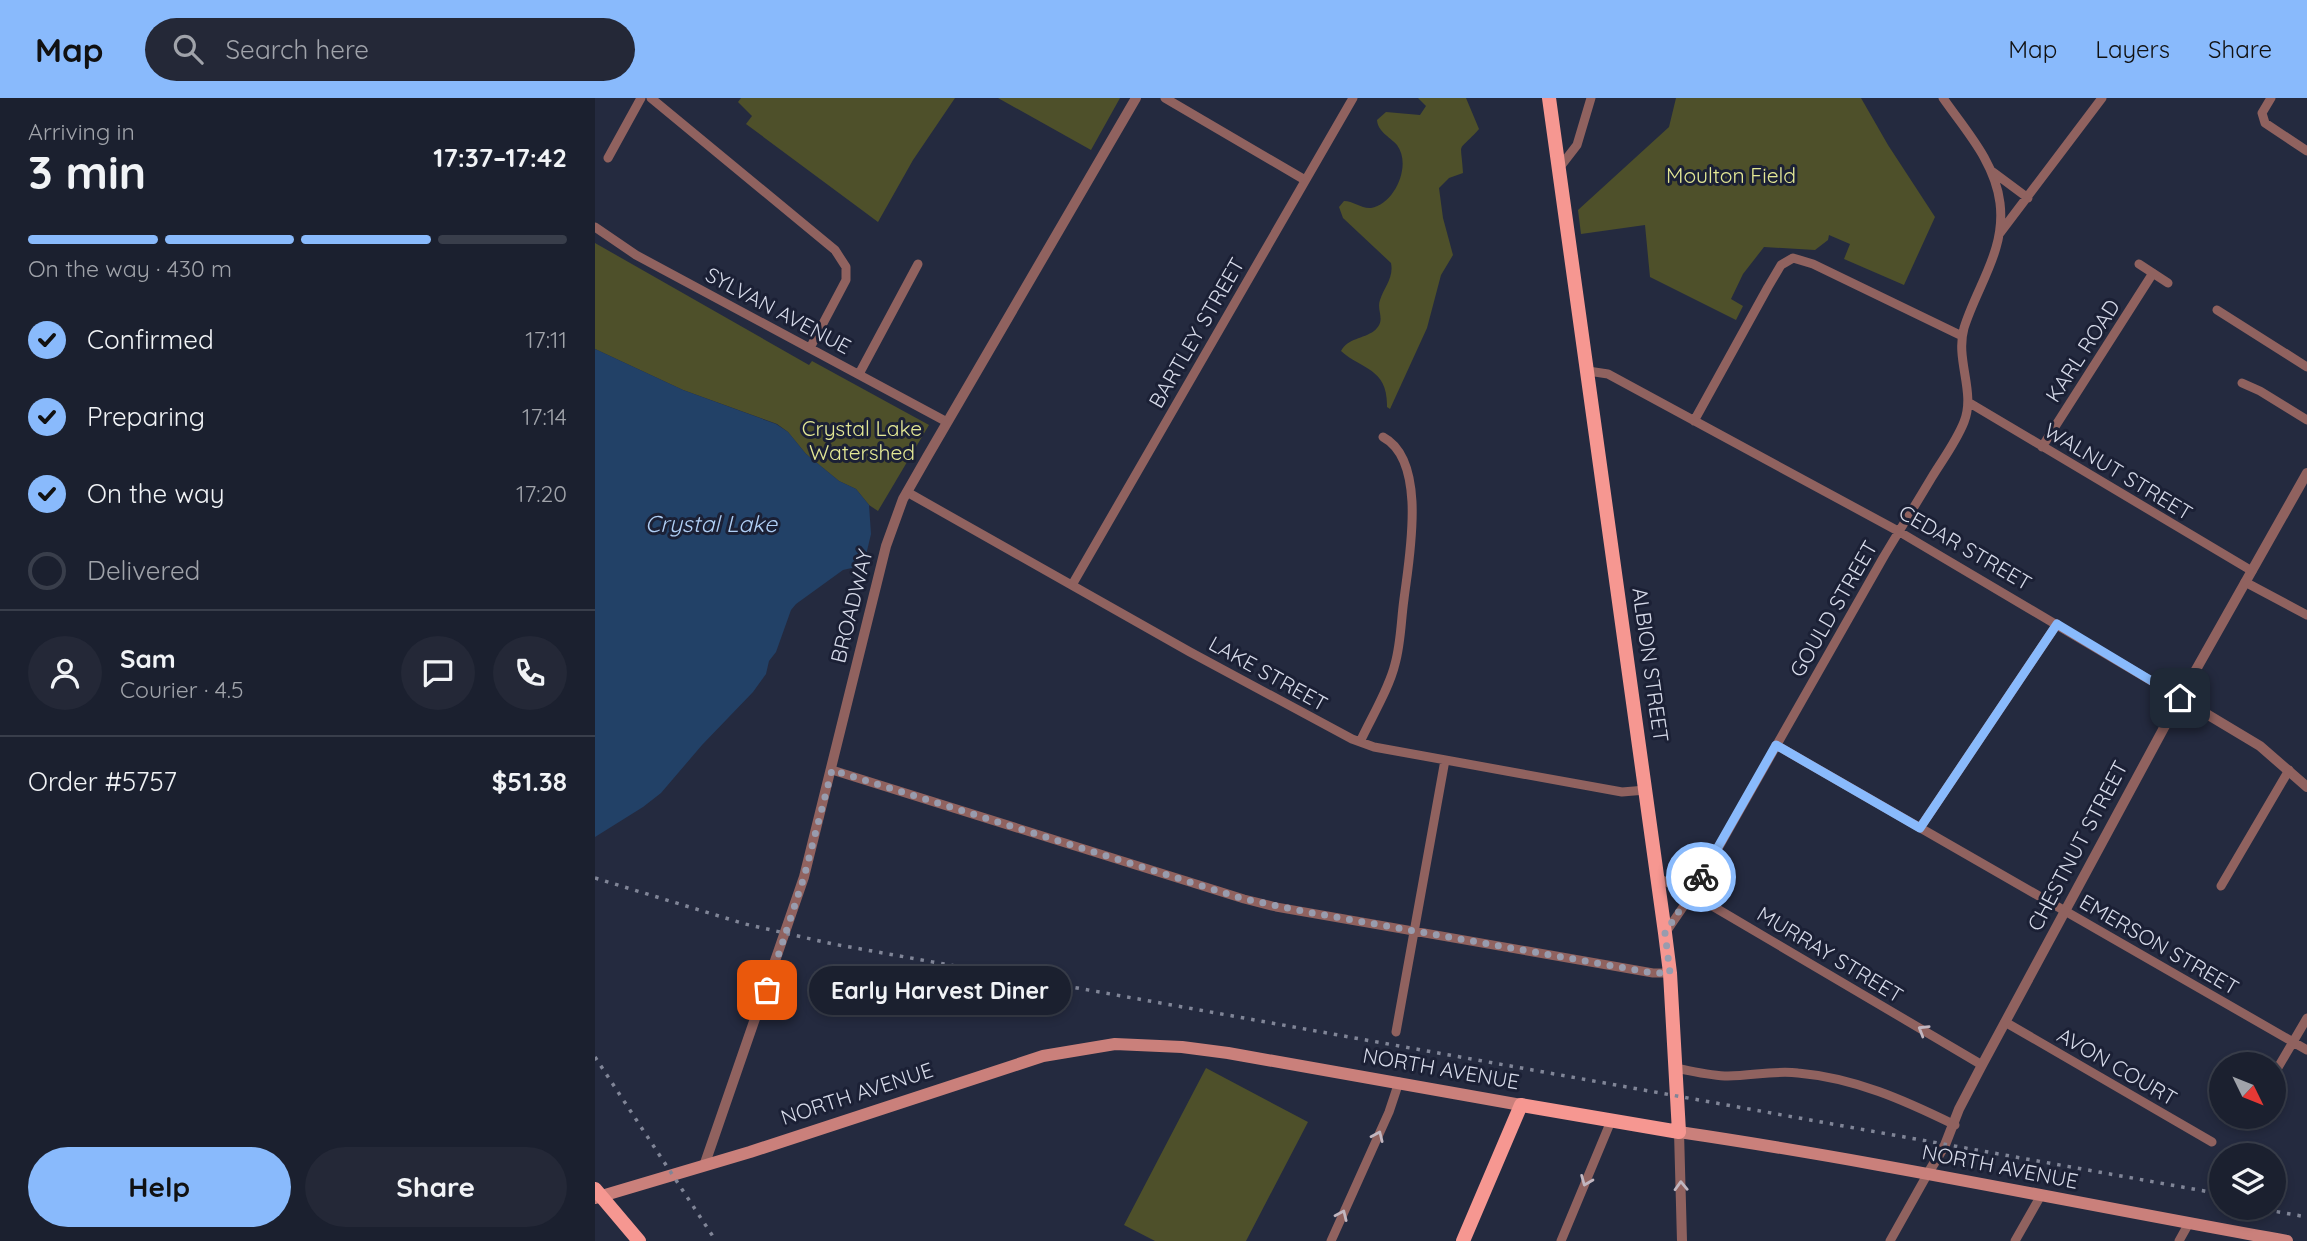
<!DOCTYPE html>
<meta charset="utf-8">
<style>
body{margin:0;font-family:Quicksand,sans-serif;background:#242837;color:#f1f3f6;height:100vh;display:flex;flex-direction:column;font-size:26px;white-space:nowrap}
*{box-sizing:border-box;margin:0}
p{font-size:23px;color:#a0a3aa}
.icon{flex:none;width:38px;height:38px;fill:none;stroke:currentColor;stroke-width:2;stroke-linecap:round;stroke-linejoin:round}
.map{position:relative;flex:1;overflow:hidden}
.side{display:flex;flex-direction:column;background:#1b202f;width:595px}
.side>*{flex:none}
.needle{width:46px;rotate:133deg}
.tools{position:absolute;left:1614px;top:954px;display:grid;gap:14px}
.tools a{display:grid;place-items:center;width:77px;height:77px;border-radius:50%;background:#1b202f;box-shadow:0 4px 10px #0003,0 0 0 2px #393e4b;font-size:35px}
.pin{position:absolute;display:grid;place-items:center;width:60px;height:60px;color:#fff;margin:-30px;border-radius:14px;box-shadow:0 4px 10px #0006}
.courier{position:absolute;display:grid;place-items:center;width:70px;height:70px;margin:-35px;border:5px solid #89bafc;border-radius:50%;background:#fff;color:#222;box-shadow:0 2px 9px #0007}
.bubble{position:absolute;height:49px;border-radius:24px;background:#1b202f;box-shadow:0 4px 10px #0003,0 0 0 2px #393e4b;font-size:23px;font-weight:700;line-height:49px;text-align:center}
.head em{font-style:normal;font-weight:700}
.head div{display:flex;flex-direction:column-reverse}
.head{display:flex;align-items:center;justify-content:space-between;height:119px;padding:0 28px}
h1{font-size:46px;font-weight:700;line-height:52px}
.bar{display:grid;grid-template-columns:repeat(4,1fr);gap:10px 7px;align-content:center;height:84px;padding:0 28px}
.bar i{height:9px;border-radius:5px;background:#393e4b}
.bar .selected{background:#89bafc}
.bar p{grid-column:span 4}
.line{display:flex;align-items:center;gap:18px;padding:0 28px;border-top:2px solid #393e4b}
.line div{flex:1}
.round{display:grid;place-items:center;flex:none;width:74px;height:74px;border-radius:37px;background:#242837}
ol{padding:0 28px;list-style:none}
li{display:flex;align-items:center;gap:21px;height:77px}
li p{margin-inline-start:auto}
li .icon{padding:7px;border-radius:50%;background:#89bafc;color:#111;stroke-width:4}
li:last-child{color:#a0a3aa}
li i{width:38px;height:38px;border:4px solid #393e4b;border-radius:50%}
.primary-button{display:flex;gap:14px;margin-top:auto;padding:14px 28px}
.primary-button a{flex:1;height:80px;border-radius:42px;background:#89bafc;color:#111;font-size:28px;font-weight:700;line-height:80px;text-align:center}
.primary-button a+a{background:#242837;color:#f1f3f6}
header{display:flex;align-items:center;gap:42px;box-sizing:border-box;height:98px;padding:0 35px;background:#89bafc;color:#111}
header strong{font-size:33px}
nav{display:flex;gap:38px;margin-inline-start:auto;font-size:24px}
.search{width:490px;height:63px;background:#242837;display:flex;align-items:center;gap:18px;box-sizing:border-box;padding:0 24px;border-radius:38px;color:#a0a3aa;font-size:26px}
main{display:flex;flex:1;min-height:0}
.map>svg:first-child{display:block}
.green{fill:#4e502a}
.water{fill:#224167}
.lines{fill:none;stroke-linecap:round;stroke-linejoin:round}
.minor{stroke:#90625f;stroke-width:9}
.tertiary{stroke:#90625f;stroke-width:10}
.secondary{stroke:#ca807b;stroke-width:12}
.primary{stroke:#f69791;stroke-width:14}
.rail{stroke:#808597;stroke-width:3.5;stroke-dasharray:3.5 7;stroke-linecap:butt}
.oneway{stroke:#c1b6c0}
.done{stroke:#989cae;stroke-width:7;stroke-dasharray:0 12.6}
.route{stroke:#89bafc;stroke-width:9}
.labels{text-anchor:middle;stroke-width:6;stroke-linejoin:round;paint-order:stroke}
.park-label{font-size:21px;fill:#e4e895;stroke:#1b2035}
.street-label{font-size:21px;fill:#d6dae9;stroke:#1b2035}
.water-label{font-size:23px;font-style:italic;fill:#b0cff5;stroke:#1b2035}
</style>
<header>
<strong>Map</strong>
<div class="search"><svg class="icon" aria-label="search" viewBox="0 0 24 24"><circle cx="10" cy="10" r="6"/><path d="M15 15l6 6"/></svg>Search here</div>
<nav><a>Map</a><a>Layers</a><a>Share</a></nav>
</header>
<main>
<section class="side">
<div class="head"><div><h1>3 min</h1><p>Arriving in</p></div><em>17:37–17:42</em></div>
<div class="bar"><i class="selected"></i><i class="selected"></i><i class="selected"></i><i></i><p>On the way · 430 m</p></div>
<ol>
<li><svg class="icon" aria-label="check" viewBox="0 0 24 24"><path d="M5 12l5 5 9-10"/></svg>Confirmed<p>17:11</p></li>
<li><svg class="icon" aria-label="check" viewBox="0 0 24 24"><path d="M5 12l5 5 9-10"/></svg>Preparing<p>17:14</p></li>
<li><svg class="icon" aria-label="check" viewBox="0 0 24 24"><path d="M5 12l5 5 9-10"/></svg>On the way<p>17:20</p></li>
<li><i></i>Delivered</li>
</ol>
<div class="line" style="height:126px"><a class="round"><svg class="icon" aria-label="person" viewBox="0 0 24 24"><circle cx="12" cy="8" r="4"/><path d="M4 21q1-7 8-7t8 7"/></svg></a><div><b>Sam</b><p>Courier · 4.5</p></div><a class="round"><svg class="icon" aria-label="chat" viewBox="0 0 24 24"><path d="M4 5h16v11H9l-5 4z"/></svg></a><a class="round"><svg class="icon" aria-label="phone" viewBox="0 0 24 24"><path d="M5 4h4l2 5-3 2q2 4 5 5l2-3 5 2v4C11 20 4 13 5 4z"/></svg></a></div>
<div class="line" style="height:91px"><div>Order #5757</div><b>$51.38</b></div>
<div class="primary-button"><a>Help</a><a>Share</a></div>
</section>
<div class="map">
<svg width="1712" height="1143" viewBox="0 0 1712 1143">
<rect width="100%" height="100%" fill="#242a3f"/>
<!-- green -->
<path class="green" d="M146,0H360L318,62L283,124L151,26L157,18L143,4Z
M403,0H525L496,52Z
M823,0H871L884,31C861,57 866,40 868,75L854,80L844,90L848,120L858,157L846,177L832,230L795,311L792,309C793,270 767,272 746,253C753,240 768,241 779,233C792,223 781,213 785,202C789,189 799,180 796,165L748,120L744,109L749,103C758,103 767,111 776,110C800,106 817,67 802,47C794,38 783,34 782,22L791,14L825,17L831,8Z
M1081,0H1266L1293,47L1340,119L1309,187L1249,161L1255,146L1234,137L1233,142L1220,152L1169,149L1148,176L1136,201L1148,208L1141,222L1055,179L1050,127L986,136L983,112L1074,29Z
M0,145L214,267L217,263L334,327L283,413L274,407L261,391L244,383L211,356L193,334L182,326L88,292L0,251Z
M611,970L713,1024L651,1143H560L529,1127Z"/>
<!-- water -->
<path class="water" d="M0,251L88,292L181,326L193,334L211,356L244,383L261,391L274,407L276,436L271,457L261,469L248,472L201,506L196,512L181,554L174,563L171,576L158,594L107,647L66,695L48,709L0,739Z"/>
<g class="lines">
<!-- minor -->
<path class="minor" d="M56,0L240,152L251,169V182L215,250
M570,0L710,82
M1676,0L1667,15L1670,25L1712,53
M13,60L46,0
M965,69L982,47L996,0
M1398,74L1433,100
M0,129L41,157L352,324
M1405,135L1507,0
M1544,166L1573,185
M1622,212L1712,269
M993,273L1013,276L1303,433L1585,600
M264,276L323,166
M1647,285L1665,293L1712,322
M1373,304L1657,473
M1099,323L1173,189L1186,167L1198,160L1218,166L1367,238
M1447,349L1558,175
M312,394L595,554L757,641L779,649L1027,694L1051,692
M1650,484L1712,517
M477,487L758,0
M765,644C776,620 794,591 800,566C806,545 806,522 809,501C814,460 833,363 788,339
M1181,647L1712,952
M237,672L649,801L681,809L1058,875H1075
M1325,730L1462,526
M1063,780L1097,796L1387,967
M1626,788L1694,672
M1071,834L1097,796C1160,684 1224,572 1288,460C1304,433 1321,406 1337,379C1348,361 1361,344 1369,324C1381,294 1360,262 1369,230C1382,188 1411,152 1405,105C1400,64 1371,33 1348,0
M1410,924L1617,1044
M801,934L850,662
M1080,970C1097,973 1116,978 1133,978C1157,978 1179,972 1203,975C1260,980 1309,1002 1360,1027
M1678,978L1712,920
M1651,1024L1655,1018
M736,1143L794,1014L804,984
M966,1143L1016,1023
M1295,1143L1332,1077
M1420,1143L1445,1099
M1584,1143L1594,1125"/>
<!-- tertiary -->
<path class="tertiary" d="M1585,600L1665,648L1712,689
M1084,1034L1087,1143
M109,1068L209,779L291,448L308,401L332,359L541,0
M1332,1077L1350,1047L1364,1011L1387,967L1585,600L1712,375"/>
<!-- secondary -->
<path class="secondary" d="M1084,1034C1288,1064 1489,1107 1692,1143
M0,1100L155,1054L448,958L520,946L587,949L633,955L926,1007"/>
<!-- primary -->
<path class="primary" d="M0,1091L44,1143
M868,1143L926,1007L1084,1034L1075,875L1070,835L954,0"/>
<!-- rail -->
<path class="rail" d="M0,780L150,826L238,846L1626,1096
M0,959L121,1143
M1661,1110L1712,1119"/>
</g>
<!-- one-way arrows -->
<defs><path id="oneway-chevron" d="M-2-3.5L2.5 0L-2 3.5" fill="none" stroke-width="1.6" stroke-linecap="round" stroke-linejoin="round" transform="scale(1.75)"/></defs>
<g class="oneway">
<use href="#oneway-chevron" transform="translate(1328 932) rotate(-149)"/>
<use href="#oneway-chevron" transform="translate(783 1038) rotate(-66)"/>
<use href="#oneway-chevron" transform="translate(991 1083) rotate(112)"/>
<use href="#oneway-chevron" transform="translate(1086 1088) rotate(-92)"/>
<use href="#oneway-chevron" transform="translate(747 1117) rotate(-66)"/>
</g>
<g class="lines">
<!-- done -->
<path class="done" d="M172,892L209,779L237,672L649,801L712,814L1058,875H1075L1070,835L1106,779"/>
<!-- route -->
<path class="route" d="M1106,779L1181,647L1325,730L1462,526L1585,600"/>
</g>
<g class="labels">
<!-- park labels -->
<g class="park-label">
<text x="1136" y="85">Moulton Field</text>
<text x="267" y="338">Crystal Lake<tspan x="267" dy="24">Watershed</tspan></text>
</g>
<!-- street labels -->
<g class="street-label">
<text transform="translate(183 213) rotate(28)" y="7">SYLVAN AVENUE</text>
<text transform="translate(602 235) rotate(-60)" y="7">BARTLEY STREET</text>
<text transform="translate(1488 253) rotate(-57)" y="7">KARL ROAD</text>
<text transform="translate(1523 374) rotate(31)" y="7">WALNUT STREET</text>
<text transform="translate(1370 450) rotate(30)" y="7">CEDAR STREET</text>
<text transform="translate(257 508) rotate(-76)" y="7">BROADWAY</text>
<text transform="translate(1239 511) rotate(-60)" y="7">GOULD STREET</text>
<text transform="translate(1055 567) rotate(82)" y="7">ALBION STREET</text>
<text transform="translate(673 576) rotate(29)" y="7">LAKE STREET</text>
<text transform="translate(1483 748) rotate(-62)" y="7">CHESTNUT STREET</text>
<text transform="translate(1564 847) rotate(30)" y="7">EMERSON STREET</text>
<text transform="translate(1235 857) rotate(31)" y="7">MURRAY STREET</text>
<text transform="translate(1522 969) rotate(30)" y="7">AVON COURT</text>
<text transform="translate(846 971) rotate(10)" y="7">NORTH AVENUE</text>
<text transform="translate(262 996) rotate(-18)" y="7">NORTH AVENUE</text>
<text transform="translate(1405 1069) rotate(11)" y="7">NORTH AVENUE</text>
</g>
<!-- water labels -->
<g class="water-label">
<text x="116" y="434">Crystal Lake</text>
</g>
</g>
</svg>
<div class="tools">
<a><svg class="needle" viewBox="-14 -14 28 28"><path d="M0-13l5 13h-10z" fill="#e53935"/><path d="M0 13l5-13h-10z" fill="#a0a3aa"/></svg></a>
<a><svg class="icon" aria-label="layers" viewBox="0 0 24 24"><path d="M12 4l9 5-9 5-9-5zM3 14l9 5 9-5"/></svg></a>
</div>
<div class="pin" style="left:172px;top:892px;background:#ea580c"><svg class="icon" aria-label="bag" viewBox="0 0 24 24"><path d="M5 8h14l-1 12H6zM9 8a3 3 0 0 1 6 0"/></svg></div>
<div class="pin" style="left:1585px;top:600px;background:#1f2937"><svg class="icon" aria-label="home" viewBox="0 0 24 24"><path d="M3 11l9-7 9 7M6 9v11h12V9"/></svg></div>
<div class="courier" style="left:1106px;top:779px"><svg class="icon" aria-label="bike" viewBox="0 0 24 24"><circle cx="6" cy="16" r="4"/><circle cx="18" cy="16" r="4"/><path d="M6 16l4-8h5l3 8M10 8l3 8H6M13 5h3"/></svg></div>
<div class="bubble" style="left:214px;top:868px;width:262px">Early Harvest Diner</div>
</div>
</main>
